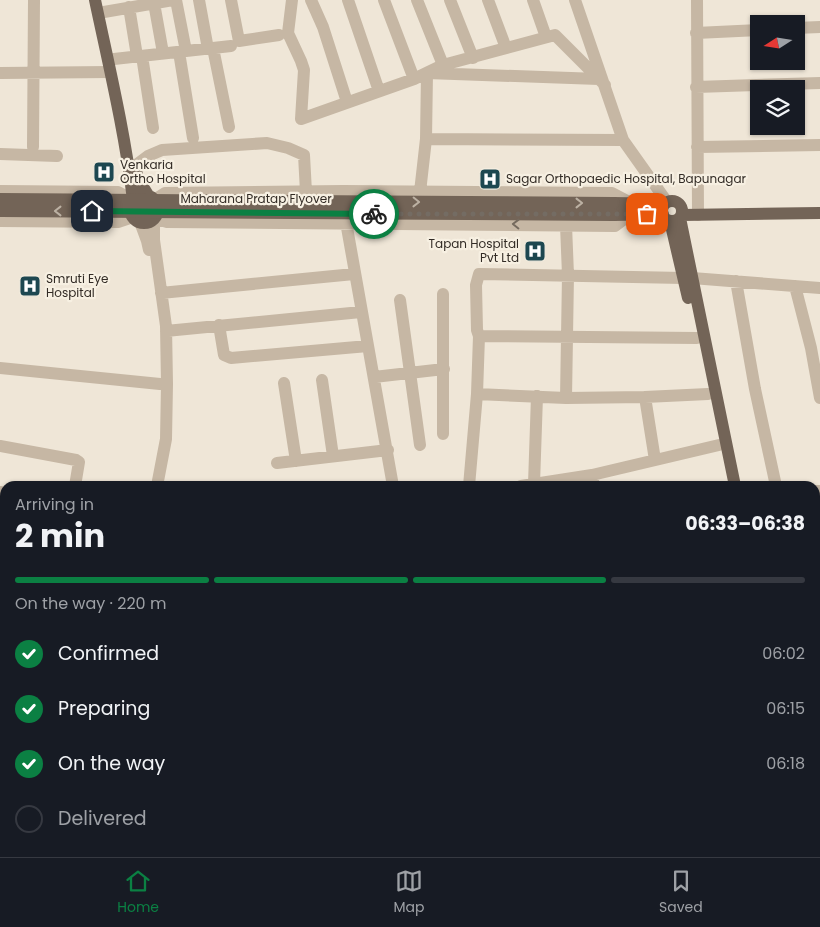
<!DOCTYPE html>
<meta charset="utf-8">
<style>
body{margin:0;font-family:Poppins,sans-serif;background:#242831;color:#f1f3f6;height:100vh;display:flex;flex-direction:column;font-size:19px;white-space:nowrap}
*{box-sizing:border-box;margin:0}
p{font-size:16px;color:#9ea1a6}
.icon{flex:none;width:28px;height:28px;fill:none;stroke:currentColor;stroke-width:2;stroke-linecap:round;stroke-linejoin:round}
.map{position:relative;flex:1;overflow:hidden}
.details{position:absolute;left:0px;top:481px;width:820px;height:376px;display:flex;flex-direction:column;background:#171b24;border-radius:15px 15px 0 0;box-shadow:0 1px 4px #0004}
.details>*{flex:none}
.needle{width:32px;rotate:258deg}
.controls{position:absolute;left:750px;top:15px;display:grid;gap:10px}
.controls a{display:grid;place-items:center;width:55px;height:55px;border-radius:0px;background:#171b24;box-shadow:0 1px 4px #0004;font-size:25px}
.pin{position:absolute;display:grid;place-items:center;width:42px;height:42px;color:#fff;margin:-21px;border-radius:10px;box-shadow:0 2px 8px #0006}
.courier{position:absolute;display:grid;place-items:center;width:50px;height:50px;margin:-25px;border:4px solid #0b8043;border-radius:50%;background:#fff;color:#222;box-shadow:0 1px 6px #0007}
.head em{font-style:normal;font-weight:700}
.head div{display:flex;flex-direction:column-reverse}
.head{display:flex;align-items:center;justify-content:space-between;height:85px;padding:0 15px}
h1{font-size:32px;font-weight:700;line-height:38px}
.bar{display:grid;grid-template-columns:repeat(4,1fr);gap:8px 5px;align-content:center;height:60px;padding:0 15px}
.bar i{height:6px;border-radius:4px;background:#363941}
.bar .selected{background:#0b8043}
.bar p{grid-column:span 4}
ol{padding:0 15px;list-style:none}
li{display:flex;align-items:center;gap:15px;height:55px}
li p{margin-inline-start:auto}
li .icon{padding:5px;border-radius:50%;background:#0b8043;color:#fff;stroke-width:4}
li:last-child{color:#9ea1a6}
li i{width:28px;height:28px;border:2px solid #363941;border-radius:50%}
.menu{display:flex;justify-content:space-around;align-items:center;height:70px;border-top:1px solid #363941;background:#171b24;font-size:14px;color:#9ea1a6}
.menu a{display:grid;justify-items:center;gap:2px}
.menu .selected{color:#0b8043}
.map>svg:first-child{display:block}
.lines{fill:none;stroke-linecap:round;stroke-linejoin:round}
.minor{stroke:#c6b7a4;stroke-width:12}
.major{stroke:#736457;stroke-width:12}
.major-bridge{stroke:#736457;stroke-width:12}
.oneway{stroke:#bcb1a3}
.oneway2{stroke:#756a5e}
.done{stroke:#746c63;stroke-width:5;stroke-dasharray:0 9}
.route{stroke:#0b8043;stroke-width:6}
.labels{text-anchor:middle;stroke-width:4.5;stroke-linejoin:round;paint-order:stroke}
.poi-label{font-size:12px;fill:#322b25;stroke:#f7f0e2;text-anchor:start}
.street-label{font-size:12px;fill:#322b25;stroke:#f7f0e2}
</style>
<div class="map">
<svg width="820" height="857" viewBox="0 0 820 857">
<rect width="100%" height="100%" fill="#efe6d7"/>
<g class="lines">
<!-- minor -->
<path class="minor" d="M176,0L186,51
M199,0L208,49
M231,0L239,41L279,35
M292,0L288,33L301,61L304,70L301,119L414,79L443,65L555,35L605,85
M311,0L323,27L347,102
M348,0L379,91
M384,0L414,79
M417,0L443,65
M450,0L473,58
M488,0L506,48
M533,0L546,37
M575,0L623,140L667,202
M697,0L698,215
M154,3L163,53
M129,7L137,56
M104,12L173,0
M796,28L820,27
M696,33L759,30
M213,48L229,127
M179,52L193,138
M142,56L153,128
M114,59L231,46
M0,73L110,72
M696,87L820,83
M426,139L623,140
M33,147L34,0
M697,147L820,145
M0,154L57,156
M136,165L148,156L162,150L267,143L288,148L304,155L306,192
M0,191L118,192L133,200
M420,192L426,139L427,73L599,79
M154,200L165,193L343,191L612,193L631,203
M0,221L118,222L133,217
M140,222L147,241L149,250
M346,222L393,486
M692,278L820,288
M736,281L755,389L776,486
M795,286L811,348L820,398
M161,293L354,274
M443,294V434
M400,300L420,445
M219,325L224,355L231,358L368,346
M166,331L361,312
M479,336L477,330L476,285L479,274L683,278
M0,368L160,384
M374,377L444,369
M322,380L333,456
M284,383L296,461
M477,394L566,398L645,397L708,394
M645,397L655,460
M566,398L568,275L566,225
M0,446L76,460L79,462L75,486
M277,463L388,450
M534,484L537,396
M157,486L166,439L167,384L166,326L154,240V218L167,222L615,226L631,214
M469,486L477,394L479,336L697,338
M521,486L592,475
M594,486L592,475L719,445
M815,491H820
M0,492L5,493
M0,539L5,540
M0,573L5,574
M137,852L138,857
M291,852L315,857
M435,852V857
M643,852V857
M717,852L718,857
M71,857V852
M232,857V852
M543,857L544,852"/>
<!-- major -->
<path class="major" d="M95,0C109,66 125,133 133,200
M136,166L137,177L148,195
M130 209a14 14 0 1 1 28 0a14 14 0 1 1-28 0Z
M662 211a10 10 0 1 1 20 0a10 10 0 1 1-20 0Z
M614,203L664,204
M614,215L663,214
M682,215L820,213
M680,218L735,486
M670,221L688,298
M815,831L820,848"/>
<!-- major-bridge -->
<path class="major-bridge" d="M0,199L614,203
M0,211L614,215"/>
</g>
<!-- one-way arrows -->
<defs><path id="oneway-chevron" d="M-2-3.5L2.5 0L-2 3.5" fill="none" stroke-width="1.6" stroke-linecap="round" stroke-linejoin="round" transform="scale(1.25)"/></defs>
<g class="oneway">
<use href="#oneway-chevron" transform="translate(416 202) rotate(1)"/>
<use href="#oneway-chevron" transform="translate(579 203)"/>
<use href="#oneway-chevron" transform="translate(58 211) rotate(-180)"/>
</g>
<use class="oneway2" href="#oneway-chevron" transform="translate(516 224) rotate(-179)"/>
<g class="lines">
<!-- done -->
<path class="done" d="M374,214H647"/>
<!-- route -->
<path class="route" d="M92,211L374,214"/>
</g>
<!-- icons -->
<defs>
<g id="hospital-square" transform="scale(1.125)"><rect x="-9" y="-9" width="18" height="18" rx="4" fill="#1d4750" stroke="#f7f0e2"/><path d="M-5-5h3v3.5h4V-5h3V5h-3V1.5h-4V5h-3Z" fill="#fff"/></g>
</defs>
<g fill-rule="evenodd">
<use href="#hospital-square" x="104" y="172"/>
<use href="#hospital-square" x="490" y="179"/>
<use href="#hospital-square" x="535" y="251"/>
<use href="#hospital-square" x="30" y="286"/>
</g>
<g class="labels">
<!-- poi labels -->
<g class="poi-label">
<text x="120" y="169">Venkaria<tspan x="120" dy="14">Ortho Hospital</tspan></text>
<text x="506" y="183">Sagar Orthopaedic Hospital, Bapunagar</text>
<text x="519" y="248" text-anchor="end">Tapan Hospital<tspan x="519" dy="14">Pvt Ltd</tspan></text>
<text x="46" y="283">Smruti Eye<tspan x="46" dy="14">Hospital</tspan></text>
</g>
<!-- street labels -->
<g class="street-label">
<text x="256" y="203">Maharana Pratap Flyover</text>
</g>
</g>
</svg>
<div class="controls">
<a><svg class="needle" viewBox="-14 -14 28 28"><path d="M0-13l5 13h-10z" fill="#e53935"/><path d="M0 13l5-13h-10z" fill="#9ea1a6"/></svg></a>
<a><svg class="icon" aria-label="layers" viewBox="0 0 24 24"><path d="M12 4l9 5-9 5-9-5zM3 14l9 5 9-5"/></svg></a>
</div>
<div class="pin" style="left:647px;top:214px;background:#ea580c"><svg class="icon" aria-label="bag" viewBox="0 0 24 24"><path d="M5 8h14l-1 12H6zM9 8a3 3 0 0 1 6 0"/></svg></div>
<div class="pin" style="left:92px;top:211px;background:#1f2937"><svg class="icon" aria-label="home" viewBox="0 0 24 24"><path d="M3 11l9-7 9 7M6 9v11h12V9"/></svg></div>
<div class="courier" style="left:374px;top:214px"><svg class="icon" aria-label="bike" viewBox="0 0 24 24"><circle cx="6" cy="16" r="4"/><circle cx="18" cy="16" r="4"/><path d="M6 16l4-8h5l3 8M10 8l3 8H6M13 5h3"/></svg></div>
<section class="details">
<div class="head"><div><h1>2 min</h1><p>Arriving in</p></div><em>06:33–06:38</em></div>
<div class="bar"><i class="selected"></i><i class="selected"></i><i class="selected"></i><i></i><p>On the way · 220 m</p></div>
<ol>
<li><svg class="icon" aria-label="check" viewBox="0 0 24 24"><path d="M5 12l5 5 9-10"/></svg>Confirmed<p>06:02</p></li>
<li><svg class="icon" aria-label="check" viewBox="0 0 24 24"><path d="M5 12l5 5 9-10"/></svg>Preparing<p>06:15</p></li>
<li><svg class="icon" aria-label="check" viewBox="0 0 24 24"><path d="M5 12l5 5 9-10"/></svg>On the way<p>06:18</p></li>
<li><i></i>Delivered</li>
</ol>
</section>
</div>
<nav class="menu">
<a class="selected"><svg class="icon" aria-label="home" viewBox="0 0 24 24"><path d="M3 11l9-7 9 7M6 9v11h12V9"/></svg>Home</a>
<a><svg class="icon" aria-label="map" viewBox="0 0 24 24"><path d="M3 6l6-2 6 2 6-2v14l-6 2-6-2-6 2zM9 4v14M15 6v14"/></svg>Map</a>
<a><svg class="icon" aria-label="saved" viewBox="0 0 24 24"><path d="M7 4h10v16l-5-4-5 4z"/></svg>Saved</a>
</nav>
